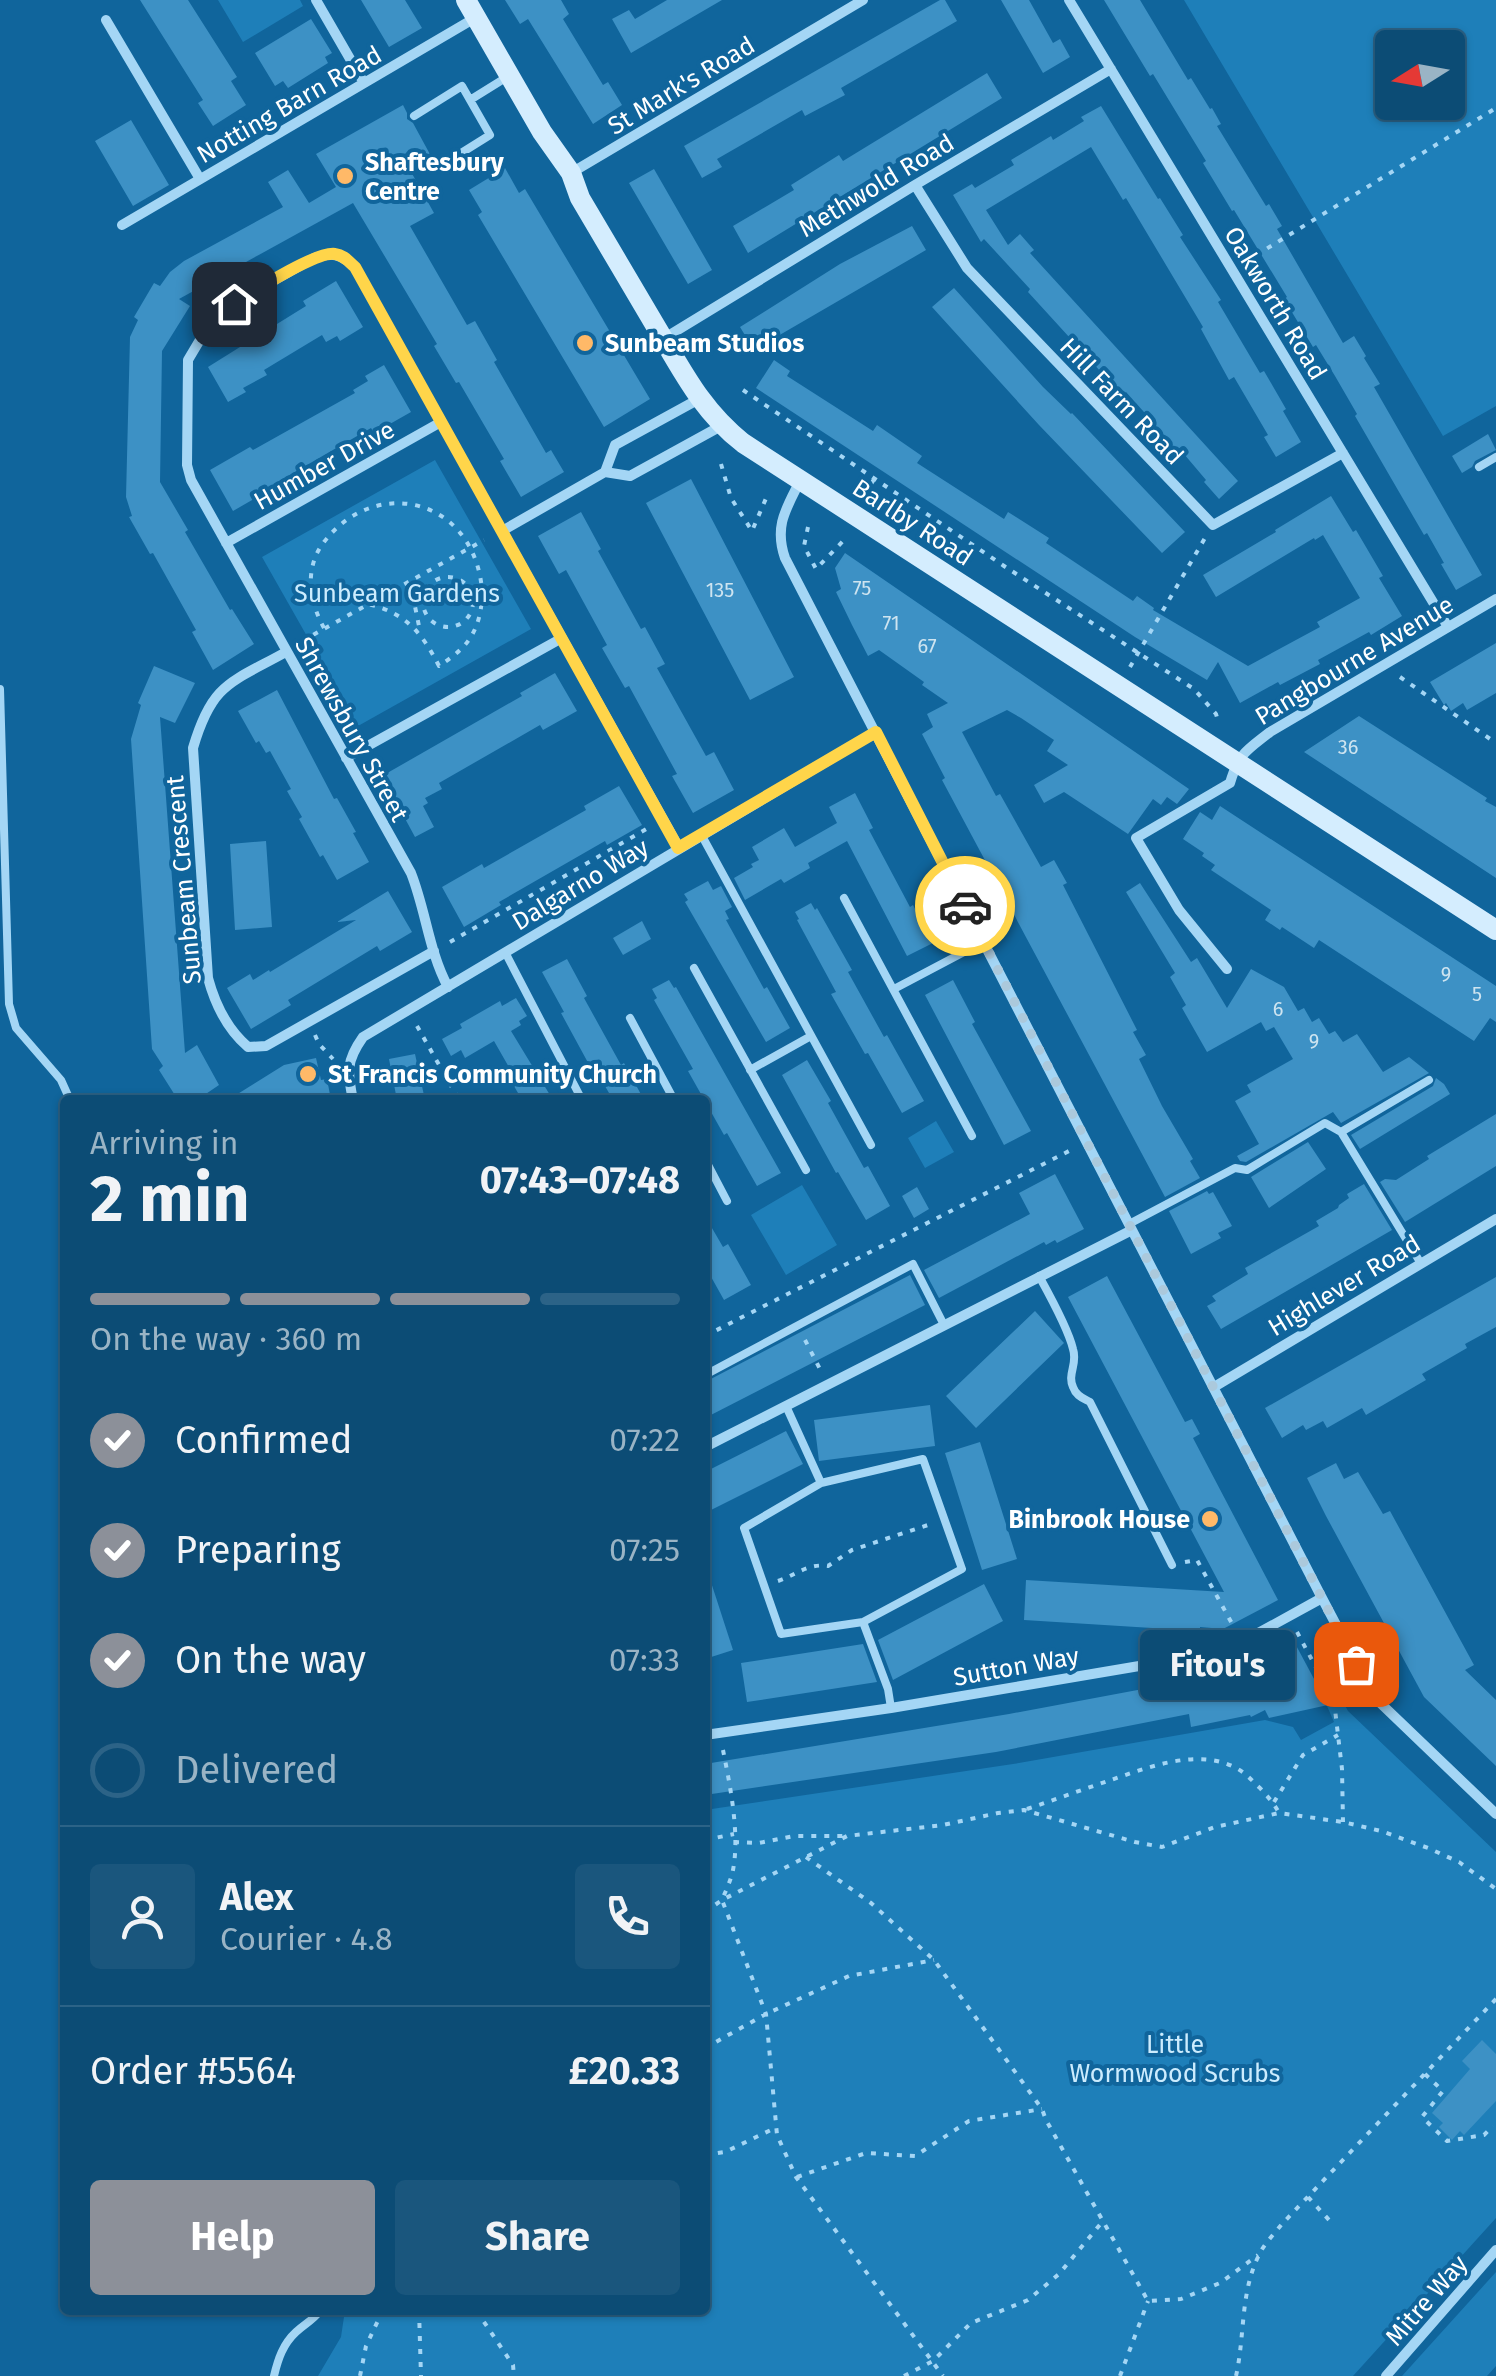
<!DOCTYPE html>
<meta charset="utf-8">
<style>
body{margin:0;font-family:"Fira Sans",sans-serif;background:#1a567d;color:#f1f3f6;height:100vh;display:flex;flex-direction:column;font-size:38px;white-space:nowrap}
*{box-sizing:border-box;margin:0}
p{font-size:32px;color:#9ab4c5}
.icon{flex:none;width:55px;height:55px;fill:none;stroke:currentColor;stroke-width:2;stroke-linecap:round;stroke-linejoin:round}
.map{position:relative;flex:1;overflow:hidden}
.details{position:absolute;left:60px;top:1095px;width:650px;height:1220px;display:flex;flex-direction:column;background:#0c4c75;border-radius:10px;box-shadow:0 2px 8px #0004,0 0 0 2px #2c6387}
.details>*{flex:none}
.needle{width:65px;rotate:259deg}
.controls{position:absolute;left:1375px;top:30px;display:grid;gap:20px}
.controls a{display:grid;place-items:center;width:90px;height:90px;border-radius:10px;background:#0c4c75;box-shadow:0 2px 8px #0004,0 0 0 2px #2c6387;font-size:50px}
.pin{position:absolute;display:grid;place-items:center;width:85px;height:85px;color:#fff;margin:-42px;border-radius:20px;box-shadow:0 5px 15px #0006}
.courier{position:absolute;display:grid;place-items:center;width:100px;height:100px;margin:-50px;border:8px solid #ffd54a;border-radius:50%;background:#fff;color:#222;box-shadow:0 2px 12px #0007}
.bubble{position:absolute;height:70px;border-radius:10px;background:#0c4c75;box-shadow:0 2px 8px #0004,0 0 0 2px #2c6387;font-size:32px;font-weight:700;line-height:70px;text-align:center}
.headline em{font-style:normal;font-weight:700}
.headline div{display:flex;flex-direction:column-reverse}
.headline{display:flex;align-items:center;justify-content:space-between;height:170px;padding:0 30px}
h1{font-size:65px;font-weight:700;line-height:75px}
.bar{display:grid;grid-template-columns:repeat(4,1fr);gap:15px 10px;align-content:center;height:120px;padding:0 30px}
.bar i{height:12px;border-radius:8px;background:#2c6387}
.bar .selected{background:#8c9099}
.bar p{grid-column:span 4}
.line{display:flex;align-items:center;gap:25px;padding:0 30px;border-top:2px solid #2c6387}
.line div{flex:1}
.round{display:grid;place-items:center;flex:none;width:105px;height:105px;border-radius:10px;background:#1a567d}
ol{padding:0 30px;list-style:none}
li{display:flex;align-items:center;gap:30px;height:110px}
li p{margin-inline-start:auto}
li .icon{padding:10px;border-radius:50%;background:#8c9099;color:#fff;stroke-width:4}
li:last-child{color:#9ab4c5}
li i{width:55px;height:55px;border:5px solid #2c6387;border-radius:50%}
.button{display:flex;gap:20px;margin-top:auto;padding:20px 30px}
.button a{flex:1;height:115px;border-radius:10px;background:#8c9099;color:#fff;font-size:40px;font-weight:700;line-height:115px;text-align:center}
.button a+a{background:#1a567d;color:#f1f3f6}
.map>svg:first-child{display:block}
.green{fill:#1e7fb9;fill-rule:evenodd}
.building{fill:#3d91c5}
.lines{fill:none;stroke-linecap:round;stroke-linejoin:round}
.path{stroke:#a4d6f5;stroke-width:4;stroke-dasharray:5 8;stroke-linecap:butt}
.lane{stroke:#a4d6f5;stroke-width:8}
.street{stroke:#a4d6f5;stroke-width:10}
.secondary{stroke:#d4edfe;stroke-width:20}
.done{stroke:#abc9dc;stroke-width:10;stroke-dasharray:0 18}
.route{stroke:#ffd54a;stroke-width:12}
.poi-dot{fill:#ffb968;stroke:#10659c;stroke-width:4}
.labels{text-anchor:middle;stroke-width:8;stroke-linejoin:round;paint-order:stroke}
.number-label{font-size:20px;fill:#cee4f0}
.street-label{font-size:25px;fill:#fff;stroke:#10659c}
.poi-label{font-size:25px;font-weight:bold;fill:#fff;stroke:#10659c;text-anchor:start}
.park-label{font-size:25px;fill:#ccecfe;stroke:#10659c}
</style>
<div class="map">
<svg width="1496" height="2376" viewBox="0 0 1496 2376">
<rect width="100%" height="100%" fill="#10659c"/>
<!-- green -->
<path class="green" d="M218,0H300L303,6L243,42Z
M1184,0H1496V406L1443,436ZM1392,48H1448V102H1392Z
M435,460L531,629L358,726L262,557Z
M936,1121L954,1152L925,1168L908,1138Z
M802,1185L837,1245L786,1275L751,1215Z
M1341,1698L1348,1711L1496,1852V2218L1353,2376H318L341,2337L345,2310H705V1810L1013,1764L1265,1720L1293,1727L1301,1740L1334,1722L1327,1706Z
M1496,2272V2366L1487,2376H1402Z"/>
<!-- building -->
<path class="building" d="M140,0H188L237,77L231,81L246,105L213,126L198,103L203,100Z
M361,0H405L422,28L389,47Z
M505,0H561L569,14L563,19L603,85L608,82L622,105L593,124L528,19L520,24Z
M667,0H722L631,53L612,19L629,10L635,19Z
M940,0H945L957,21L841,88L845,95L805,116L802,110L717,159L722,167L702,178L684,146Z
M1001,0H1029L1053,43L1060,39L1070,57L1043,73Z
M1104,0H1140L1188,80L1191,78L1210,109L1212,108L1221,124L1217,126L1266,206L1269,204L1282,226L1277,229L1343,343L1354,336L1366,356L1364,358L1380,384L1374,387L1482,575L1456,590L1441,564L1444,563L1427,533L1424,535L1355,416L1357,414L1335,376L1316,345L1313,347L1284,299L1287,297L1234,210L1232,211L1203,163L1206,161L1184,125L1153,74L1150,76Z
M311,19L332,53L325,57L328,63L288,88L283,81L275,86L255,53Z
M987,73L1002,98L748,253L733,226L794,190L791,185L839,155L843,161Z
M403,105L407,113V119L413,123L432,158L410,170L434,213L410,226L467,325L475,321L497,360L494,362L546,453L551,450L564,472L521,497L500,461L504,459L459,382L456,383L434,346L437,344L353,203L179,299L190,306L162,351L160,482L188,530L185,532L230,610L232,609L254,644L213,670L192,632L196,630L153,553L150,554L129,517L132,516L126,497L130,337L138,320L134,317L154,283L160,286L170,272L184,261L283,207L268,182L288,170L309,203L336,187L316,154Z
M1101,106L1158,199L1160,198L1183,235L1180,237L1221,300L1218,302L1260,373L1264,371L1286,409L1283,411L1301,442L1276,457L1264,437L1268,435L1234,377L1229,380L1201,329L1203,327L1126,198L1123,200L1091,147L986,210L1008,245L1020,234L1034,250L1030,253L1238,481L1219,499L1204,482L1206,480L1184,454L1180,457L1149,423L1152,421L1126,392L1122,395L1028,292L1030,289L984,239L981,242L953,195L972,184L975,188L1014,165L1011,160L1051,136L1053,140L1084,121L1081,117Z
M131,120L169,185L133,206L95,141Z
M505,168L519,193L525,189L650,399L604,427L478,215L482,212L469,190Z
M654,169L712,270L688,284L629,183Z
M912,226L926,250L754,350L740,327L840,264Z
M336,281L363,327L340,341L337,336L326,342L322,335L264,370L267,375L243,388L246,392L228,402L208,367L306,306L303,301Z
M954,288L1043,387L1071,414L1072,413L1185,532L1162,553L1039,425L932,307Z
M774,360L790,371L787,376L873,431L877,425L893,436L922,456L917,463L1004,519L1008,512L1049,538L1046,543L1133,601L1137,596L1154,608L1153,610L1248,666L1320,627L1317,622L1360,598L1323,535L1315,540L1314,538L1216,597L1203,575L1276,532L1275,530L1331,496L1353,532L1356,530L1383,576L1379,578L1402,616L1371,635L1369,632L1318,660L1320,664L1280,685L1278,682L1240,703L1218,662L1207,680L1135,637L756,388Z
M384,365L411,412L374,433L371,428L274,484L275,487L233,511L210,470L250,447L253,450L355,393L353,390L368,381L365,376Z
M1488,434L1496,450L1475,461L1472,467L1462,473L1452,456Z
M691,479L794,677L750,700L646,503Z
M581,512L601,549L598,551L641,629L645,627L665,664L657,668L706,756L714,752L734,790L693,813L672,776L677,774L629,686L625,688L602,648L607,645L566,570L559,574L538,536Z
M845,553L1189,789L1177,804L1167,797L1161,805L1153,799L1128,834L1064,792L1044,803L1034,785L1068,765L1047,751L1054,740L1021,718L1007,710L962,732L996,796L1000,794L1041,867L1054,860L1067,883L1063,885L1137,1030L1133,1032L1146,1055L1139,1059L1162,1106L1193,1159L1190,1161L1200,1178L1165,1197L942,780L945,778L922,734L933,727L927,714L948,703L922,685L924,682L879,650L868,656L852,625L836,592L841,589L835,568Z
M1496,643V693L1467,710L1463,703L1451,711L1446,703L1444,705L1430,682Z
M154,666L195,683L175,723L160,717L185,1053L197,1045L219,1085L197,1100H178L159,1070L163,1066L152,1049L131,739L141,705L138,703Z
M555,673L577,711L543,730L540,725L439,783L442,789L425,798L428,803L423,806L434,827L415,837L382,776L522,696L520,693Z
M277,690L334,799L337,798L356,832L353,833L369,862L337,880L323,855L320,857L299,819L302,817L287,791L291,789L270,751L266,753L259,741L256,743L238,711Z
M1359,716L1487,798L1485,801L1496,807V878L1304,752Z
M619,786L642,825L607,845L605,841L499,902L501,905L464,927L442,887L482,864L484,868L586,810L584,806Z
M855,793L873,828L869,830L910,907L913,905L933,943L907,956L847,841L808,863L810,868L784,883L781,879L745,900L734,878L753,867L751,864L759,860L752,847L784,828L795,847L837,823L829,807Z
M1220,806L1496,986V1022L1490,1018L1474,1041L1319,940L1314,948L1282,927L1280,930L1265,920L1271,910L1211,870L1215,865L1202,856L1204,853L1183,839L1200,812L1212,820Z
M266,841L272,927L235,930L230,844Z
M708,881L713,890L721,886L732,907L725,911L729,919L726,920L764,989L767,987L790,1028L766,1042L685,902L688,900L684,894Z
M1140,883L1191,962L1197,958L1227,1008L1251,969L1284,987L1298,1011L1304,1008L1312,1022L1319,1018L1329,1034L1335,1031L1343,1042L1357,1034L1383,1072L1409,1057L1429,1073L1341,1123L1333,1112L1246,1162L1240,1161L1237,1156L1259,1144L1235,1101L1251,1092L1247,1085L1293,1059L1274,1027L1266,1031L1261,1022L1207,1052L1182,1008L1186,1005L1170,977L1175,973L1126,892Z
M388,891L412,932L380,951L377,946L288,1000L291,1005L251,1029L227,988L250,974L253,980L269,970L270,972L356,920L337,922Z
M811,903L815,910L817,908L852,970L848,972L884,1037L887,1035L924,1101L902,1113L868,1053L865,1054L831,994L836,992L797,920L799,919L795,912Z
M642,921L651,939L623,955L613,938Z
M567,959L587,996L584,998L621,1065L624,1063L644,1100H613L601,1079L598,1081L561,1013L564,1012L542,972Z
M669,980L674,988L676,987L781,1173L757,1186L727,1133L724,1135L688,1071L693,1069L654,1000L657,998L652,989Z
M953,980L975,1022L972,1024L1031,1131L1004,1145L925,995Z
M516,998L527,1016L519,1021L521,1025L511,1031L553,1100H522L510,1079L514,1076L494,1041L465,1058L461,1050L451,1056L442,1039L462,1028L460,1024L500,1001L502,1006Z
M415,1054L425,1100H397L389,1059Z
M316,1058L321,1080L327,1079L331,1100H228L284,1065Z
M807,1060L831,1101L828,1103L844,1132L864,1168L868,1166L890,1206L866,1220L838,1172L836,1173L782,1075Z
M1436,1078L1444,1084L1450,1094L1360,1149L1351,1135L1433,1086Z
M1496,1114V1166L1405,1222L1380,1182L1385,1179L1396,1180L1429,1159L1427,1156Z
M1308,1142L1326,1169L1269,1208L1251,1177Z
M1055,1174L1084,1229L1057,1243L1055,1240L1046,1245L1044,1242L939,1298L924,1270L1030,1214L1019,1193Z
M1364,1184L1392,1230L1221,1329L1207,1306L1216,1301L1212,1296L1248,1274L1245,1268L1319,1226L1316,1221L1338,1208L1339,1205L1349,1198L1347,1194Z
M917,1187L929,1209L914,1218L902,1196Z
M1207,1191L1209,1194L1213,1192L1232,1226L1218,1233L1221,1238L1191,1254L1169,1211Z
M705,1216L723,1247L728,1244L751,1285L724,1300L705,1266Z
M910,1275L925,1305L705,1418V1382Z
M1107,1276L1185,1422L1192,1419L1200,1434L1193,1438L1278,1600L1223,1629L1200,1627V1631L1024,1620L1026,1580L1224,1592L1068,1297Z
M1496,1277V1327L1465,1344L1467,1348L1422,1374L1426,1380L1366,1415L1362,1408L1327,1428L1323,1421L1306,1430L1303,1425L1282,1438L1265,1408Z
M1035,1311L1064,1343L976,1428L946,1396Z
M930,1405L935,1446L819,1461L814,1420Z
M786,1431L803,1464L705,1513V1472Z
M980,1442L1017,1559L982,1570L945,1453Z
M1336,1463L1344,1479L1358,1472L1383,1514L1390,1511L1474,1665L1465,1670L1496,1700V1766L1424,1697L1326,1516L1307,1478Z
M705,1576H709L733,1650L705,1659Z
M984,1584L1003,1621L893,1680L878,1640Z
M1291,1636L1328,1705L1269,1718L1265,1710L1251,1717L1250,1715L1191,1727L1189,1714L996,1752L705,1795V1764L1009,1714L1223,1674Z
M863,1644L877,1682L747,1702L741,1663Z
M1482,2040L1496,2054V2101L1464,2135L1460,2131L1452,2140L1439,2127L1443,2123L1432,2113L1470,2069L1462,2061Z"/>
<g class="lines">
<!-- path -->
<path class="path" d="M1245,262L1496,108
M743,390L1004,566L1194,689L1216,714L1219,724
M721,464L731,498L752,531L767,496
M864,494L875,478
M808,527L804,546L816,569L845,539
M423 602a25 25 0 1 1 50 0a25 25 0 1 1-50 0Z
M410,582L420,631
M324,628C309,601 304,568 324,542C373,478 464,496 480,576C484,595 482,617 472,635C464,649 452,657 439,666C422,633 406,613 368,604
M302,641L484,540
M1130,667L1205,538
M1400,677L1496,743
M450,942L650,827
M417,1026L459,1100
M315,1035L319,1044L333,1059
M705,1336L1071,1150
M805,1340L821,1371
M1185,1562L1197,1560L1235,1629
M778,1581C796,1575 808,1563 828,1566L852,1550L931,1524
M1297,1632L1334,1701L1342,1769L1343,1822
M723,1750C730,1785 740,1834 733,1870C731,1880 726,1890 722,1900L766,2014L777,2135L796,2177L943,2376
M1274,1802L1303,1755L1338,1735
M1027,1809C1054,1800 1081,1790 1108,1781C1146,1768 1198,1747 1236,1768C1246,1773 1252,1781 1260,1788C1267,1796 1274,1803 1279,1813
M705,1840L734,1834
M734,1842L759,1843L794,1836H843
M806,1857L871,1903L934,1960L1042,2109L1046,2120L1148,2301L1181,2299L1220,2283L1258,2255
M705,1912L722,1900L847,1836L943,1825L998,1813L1024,1810L1135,1842L1162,1847L1215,1827L1279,1813L1343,1822L1381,1831L1428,1848L1459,1862L1496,1889
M705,2048L766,2014L849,1976L934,1960
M1425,2074L1443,2091L1422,2117L1447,2141L1484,2135L1493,2126
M705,2155L725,2152L777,2127
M797,2177L866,2153L915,2156L969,2121L1042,2109
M1308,2197L1329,2220
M419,2310L421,2376
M480,2310V2316L513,2365L514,2376
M360,2376L366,2346L383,2310
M904,2376L933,2361L971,2323L1028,2300L1059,2274L1103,2221
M1120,2376L1148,2301
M1236,2376C1245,2336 1240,2295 1258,2257C1263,2245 1274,2234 1282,2224L1496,1999"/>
<!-- lane -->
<path class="lane" d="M414,116L462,86L470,100
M442,165L490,135L470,100L507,77
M1479,467L1496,457
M0,689L9,1004L16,1028L61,1080L70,1100
M702,836L871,1145
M844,898L972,1136
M505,952L582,1100
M694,968L806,1170
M894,989L983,942
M630,1018L674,1100
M750,1070L811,1036
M1341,1132L1420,1262
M705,1159L727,1201
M1129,1224L1235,1168L1247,1170L1325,1123L1341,1132L1429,1080
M1039,1276C1050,1296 1068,1328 1073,1349C1078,1364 1067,1374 1073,1387C1076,1396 1083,1398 1090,1402L1172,1565
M705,1375L913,1264L944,1325
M786,1406L821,1483L923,1459L962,1569L863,1622
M821,1483L744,1528L781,1634L863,1622L888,1689L891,1708
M274,2376C278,2359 283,2344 296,2332C306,2323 312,2321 321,2310"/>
<!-- street -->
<path class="street" d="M316,0L364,83
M1069,0L1448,627
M106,20L200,179
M571,173L863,0
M915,185L967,268L1213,525L1343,453
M122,225L475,18
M663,339L915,185L1111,69
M605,472L615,445L699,399
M800,481C786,509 774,526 785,558L1322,1598L1374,1697L1496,1814
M502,531L605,472L630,476L721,426
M226,543L441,422
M286,652C230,683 212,683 193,748L208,978C215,1004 227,1029 248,1047L266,1046L434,951
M346,758L562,638
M1227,969L1179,910L1136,838L1230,783C1239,753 1246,751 1270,732L1496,599
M448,987C429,952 426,911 411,873L191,480L187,465L188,360L213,318L220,311L314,258C333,252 340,254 355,267L679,848
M353,1100C347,1072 346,1061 363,1037L876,732
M1214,1387L1496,1219
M705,1447L1132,1230
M705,1735L891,1708L1216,1653L1242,1642L1322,1598
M1386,2376L1496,2250"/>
<!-- secondary -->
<path class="secondary" d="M466,0L542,132L571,173L580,198C605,240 630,283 655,325C682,370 701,410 743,443L1496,930"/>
</g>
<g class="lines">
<!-- done -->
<path class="done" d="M965,906L1356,1664"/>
<!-- route -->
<path class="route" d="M234,304C253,292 316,251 335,254C344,255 349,262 355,267L678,848L876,732L965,906"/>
</g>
<!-- markers -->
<g class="poi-dot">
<circle cx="345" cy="176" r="10"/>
<circle cx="585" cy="343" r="10"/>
<circle cx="308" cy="1074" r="10"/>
<circle cx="1210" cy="1519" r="10"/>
</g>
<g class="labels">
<!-- number labels -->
<g class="number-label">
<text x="862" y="595">75</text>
<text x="720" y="597">135</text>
<text x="891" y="630">71</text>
<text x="927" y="653">67</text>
<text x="1348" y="754">36</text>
<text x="1446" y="981">9</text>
<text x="1477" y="1001">5</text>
<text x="1278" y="1016">6</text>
<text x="1314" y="1048">9</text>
</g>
<!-- street labels -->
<g class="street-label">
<text transform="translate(681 85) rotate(-31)" y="9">St Mark's Road</text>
<text transform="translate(289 104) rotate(-30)" y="9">Notting Barn Road</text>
<text transform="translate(876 185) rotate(-31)" y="9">Methwold Road</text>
<text transform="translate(1276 303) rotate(59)" y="9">Oakworth Road</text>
<text transform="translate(1122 401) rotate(46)" y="9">Hill Farm Road</text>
<text transform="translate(324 465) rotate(-29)" y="9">Humber Drive</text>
<text transform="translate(913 522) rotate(33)" y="9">Barlby Road</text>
<text transform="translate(1354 660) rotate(-31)" y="9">Pangbourne Avenue</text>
<text transform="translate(352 729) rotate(61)" y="9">Shrewsbury Street</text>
<text transform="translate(183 880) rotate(-95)" y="9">Sunbeam Crescent</text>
<text transform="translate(580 884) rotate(-31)" y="9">Dalgarno Way</text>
<text transform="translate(1344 1285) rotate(-31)" y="9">Highlever Road</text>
<text transform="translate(1016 1666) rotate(-10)" y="9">Sutton Way</text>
<text transform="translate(1426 2300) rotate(-49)" y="9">Mitre Way</text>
</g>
<!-- poi labels -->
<g class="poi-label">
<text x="365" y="171">Shaftesbury<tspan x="365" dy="29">Centre</tspan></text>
<text x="605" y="352">Sunbeam Studios</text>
<text x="328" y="1083">St Francis Community Church</text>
<text x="1190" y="1528" text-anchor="end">Binbrook House</text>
</g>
<!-- park labels -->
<g class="park-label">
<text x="397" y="602">Sunbeam Gardens</text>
<text x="1175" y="2053">Little<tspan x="1175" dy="29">Wormwood Scrubs</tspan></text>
</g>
</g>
</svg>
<div class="controls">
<a><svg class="needle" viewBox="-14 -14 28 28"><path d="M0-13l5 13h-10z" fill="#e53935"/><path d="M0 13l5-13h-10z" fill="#9ab4c5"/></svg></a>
</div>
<div class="pin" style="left:1356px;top:1664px;background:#ea580c"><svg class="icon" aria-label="bag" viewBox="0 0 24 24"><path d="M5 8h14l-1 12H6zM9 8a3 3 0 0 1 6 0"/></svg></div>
<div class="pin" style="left:234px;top:304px;background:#1f2937"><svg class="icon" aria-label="home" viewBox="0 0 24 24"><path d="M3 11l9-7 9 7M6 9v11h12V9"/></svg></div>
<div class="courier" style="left:965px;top:906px"><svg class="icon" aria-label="car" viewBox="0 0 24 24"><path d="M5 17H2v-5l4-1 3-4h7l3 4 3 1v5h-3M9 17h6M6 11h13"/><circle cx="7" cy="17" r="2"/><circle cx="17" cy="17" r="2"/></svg></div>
<div class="bubble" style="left:1140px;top:1630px;width:155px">Fitou's</div>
<section class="details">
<div class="headline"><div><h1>2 min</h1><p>Arriving in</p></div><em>07:43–07:48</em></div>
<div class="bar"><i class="selected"></i><i class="selected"></i><i class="selected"></i><i></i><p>On the way · 360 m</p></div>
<ol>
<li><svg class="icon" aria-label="check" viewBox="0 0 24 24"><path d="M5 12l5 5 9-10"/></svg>Confirmed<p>07:22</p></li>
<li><svg class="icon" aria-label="check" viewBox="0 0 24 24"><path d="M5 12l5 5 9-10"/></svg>Preparing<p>07:25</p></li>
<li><svg class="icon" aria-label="check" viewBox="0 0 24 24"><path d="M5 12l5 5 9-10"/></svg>On the way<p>07:33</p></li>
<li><i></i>Delivered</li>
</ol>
<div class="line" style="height:180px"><a class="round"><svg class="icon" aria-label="person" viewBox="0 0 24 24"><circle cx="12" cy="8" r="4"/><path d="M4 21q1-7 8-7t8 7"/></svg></a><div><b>Alex</b><p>Courier · 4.8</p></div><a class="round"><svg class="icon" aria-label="phone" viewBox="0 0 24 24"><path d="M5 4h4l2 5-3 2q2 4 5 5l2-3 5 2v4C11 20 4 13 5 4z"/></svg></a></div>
<div class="line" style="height:130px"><div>Order #5564</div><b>£20.33</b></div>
<div class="button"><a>Help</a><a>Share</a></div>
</section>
</div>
